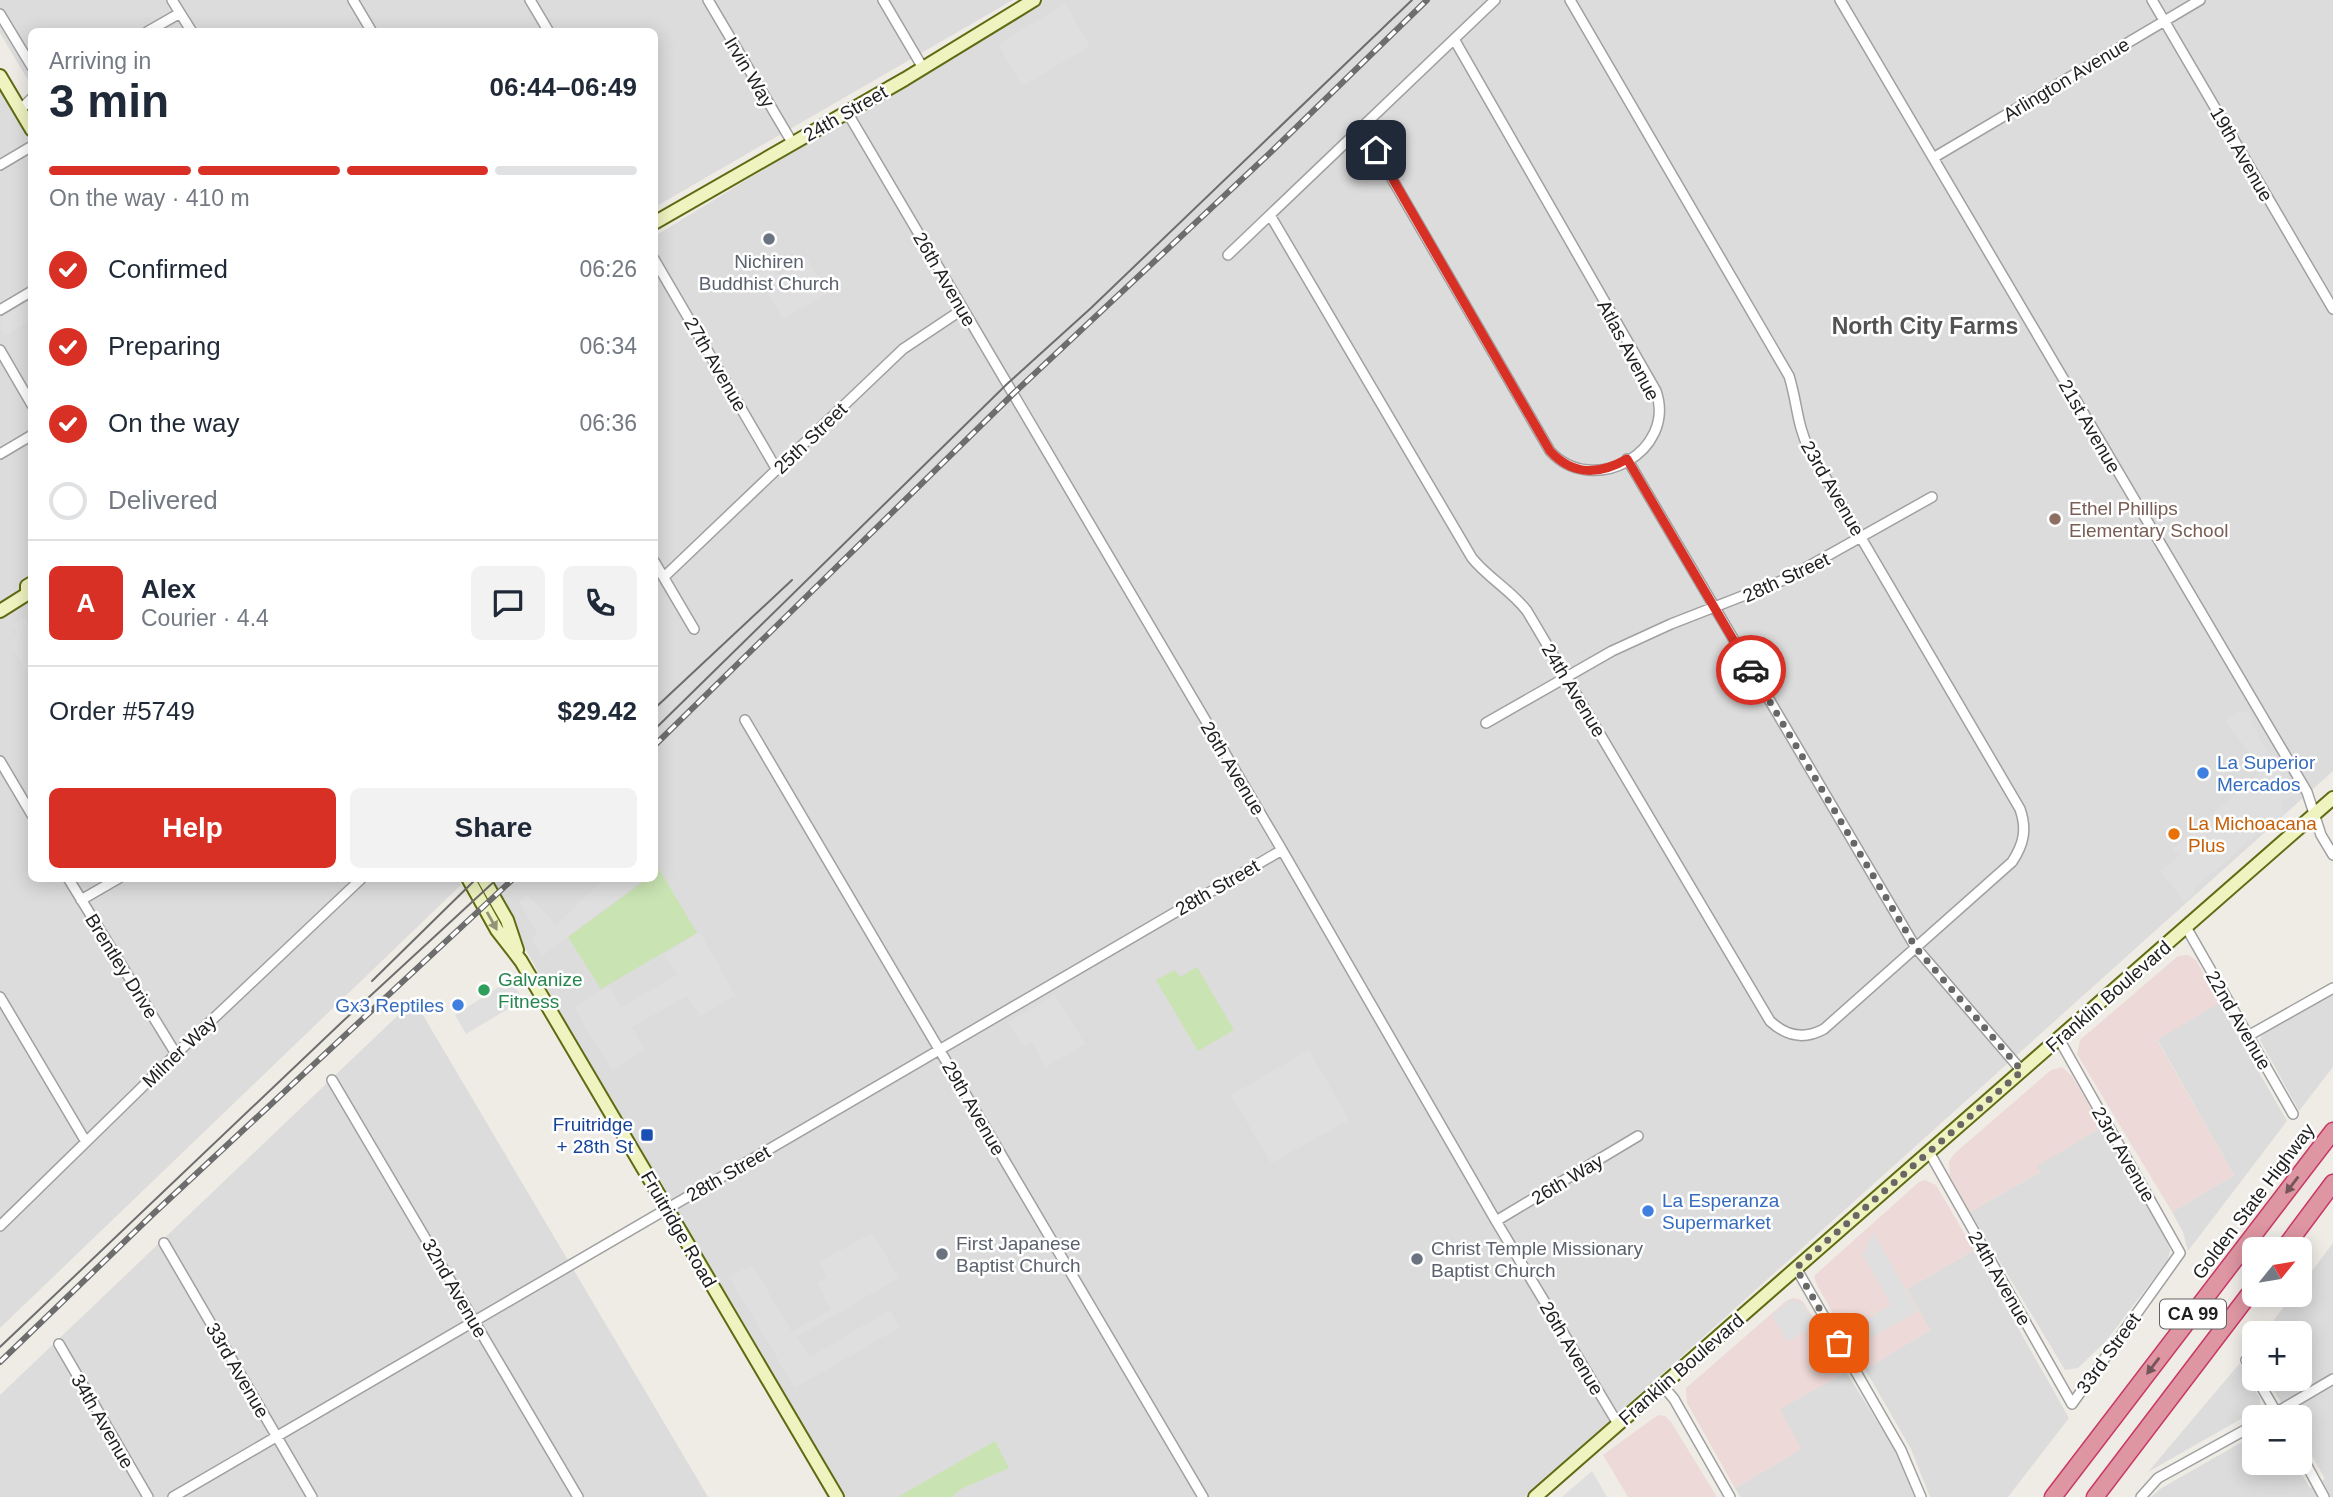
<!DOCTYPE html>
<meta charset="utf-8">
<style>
body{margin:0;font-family:Helvetica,sans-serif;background:#f2f2f3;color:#1f2937;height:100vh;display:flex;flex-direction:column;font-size:26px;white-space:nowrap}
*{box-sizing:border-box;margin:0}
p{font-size:23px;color:#747a83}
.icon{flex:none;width:38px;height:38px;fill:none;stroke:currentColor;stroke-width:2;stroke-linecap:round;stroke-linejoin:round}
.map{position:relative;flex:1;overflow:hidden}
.details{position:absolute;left:28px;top:28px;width:630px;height:854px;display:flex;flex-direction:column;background:#fff;border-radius:10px;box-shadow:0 4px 18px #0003}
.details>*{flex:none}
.needle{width:46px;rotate:60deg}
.controls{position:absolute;left:2242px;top:1237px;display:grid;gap:14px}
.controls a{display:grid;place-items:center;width:70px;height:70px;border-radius:10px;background:#fff;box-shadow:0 4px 18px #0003;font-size:35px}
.pin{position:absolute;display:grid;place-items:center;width:60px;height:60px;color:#fff;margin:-30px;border-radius:14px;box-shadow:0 4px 10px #0006}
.courier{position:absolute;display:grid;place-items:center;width:70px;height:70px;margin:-35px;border:5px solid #d93025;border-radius:50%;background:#fff;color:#222;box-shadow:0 2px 9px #0007}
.overview em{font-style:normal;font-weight:700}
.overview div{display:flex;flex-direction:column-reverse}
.overview{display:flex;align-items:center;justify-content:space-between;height:119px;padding:0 21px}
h1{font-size:46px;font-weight:700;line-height:52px}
.bar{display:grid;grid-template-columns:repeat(4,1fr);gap:10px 7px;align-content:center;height:84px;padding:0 21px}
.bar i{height:9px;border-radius:5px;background:#e0e1e3}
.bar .active{background:#d93025}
.bar p{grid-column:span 4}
.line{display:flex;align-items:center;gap:18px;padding:0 21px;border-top:2px solid #e0e1e3}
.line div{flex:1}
.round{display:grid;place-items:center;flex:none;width:74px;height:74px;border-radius:10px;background:#f2f2f3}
ol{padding:0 21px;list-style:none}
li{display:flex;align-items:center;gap:21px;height:77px}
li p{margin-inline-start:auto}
li .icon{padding:7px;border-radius:50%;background:#d93025;color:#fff;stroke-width:4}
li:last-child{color:#747a83}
li i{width:38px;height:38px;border:4px solid #e0e1e3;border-radius:50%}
.action{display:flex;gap:14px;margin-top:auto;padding:14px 21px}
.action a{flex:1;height:80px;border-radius:10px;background:#d93025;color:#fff;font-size:28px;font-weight:700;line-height:80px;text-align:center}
.action a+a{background:#f2f2f3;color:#1f2937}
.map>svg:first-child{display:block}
.residential{fill:#dddcdc}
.commercial{fill:#edd9d7}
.grass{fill:#c9e3b2}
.parking{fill:#dfdfdf}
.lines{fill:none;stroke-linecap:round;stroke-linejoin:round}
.street-casing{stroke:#a0a0a0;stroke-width:12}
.secondary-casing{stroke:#5f6b11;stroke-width:16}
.highway-casing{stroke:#c83866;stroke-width:19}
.street{stroke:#fff;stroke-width:9}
.secondary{stroke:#eff3c0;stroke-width:12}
.highway{stroke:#dd96a2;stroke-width:16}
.tram{stroke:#6d6d6d;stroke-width:2}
.rail-casing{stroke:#6d6d6d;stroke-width:6}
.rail{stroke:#fff;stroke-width:3.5;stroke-dasharray:10;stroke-linecap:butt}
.oneway{fill:#919478}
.oneway2{fill:#74555a}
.done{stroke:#686765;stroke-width:7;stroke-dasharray:0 12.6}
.route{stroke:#d93025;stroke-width:9}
.worship-dot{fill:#6b7280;stroke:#fff;stroke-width:2.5}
.education-dot{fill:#8d6e63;stroke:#fff;stroke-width:2.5}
.shop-dot{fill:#3f7fe0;stroke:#fff;stroke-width:2.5}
.food-dot{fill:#e8710a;stroke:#fff;stroke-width:2.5}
.leisure-dot{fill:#2e9e5b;stroke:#fff;stroke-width:2.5}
.transit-dot{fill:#1a4fb4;stroke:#fff;stroke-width:2.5}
.labels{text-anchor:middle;stroke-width:5;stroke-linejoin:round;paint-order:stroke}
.shield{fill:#fff;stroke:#626262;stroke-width:2}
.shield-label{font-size:18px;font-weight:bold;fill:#1f1f1f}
.street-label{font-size:19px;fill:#1f1f1f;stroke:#fff}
.worship-label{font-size:19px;fill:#5b616d;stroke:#fff;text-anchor:start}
.education-label{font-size:19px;fill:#785e54;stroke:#fff;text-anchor:start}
.shop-label{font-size:19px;fill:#366cbe;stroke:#fff;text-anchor:start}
.food-label{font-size:19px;fill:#c56008;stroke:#fff;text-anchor:start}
.leisure-label{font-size:19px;fill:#27864d;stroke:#fff;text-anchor:start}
.transit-label{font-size:19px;fill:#164399;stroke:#fff;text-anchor:end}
.quarter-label{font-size:23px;font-weight:bold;fill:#525252;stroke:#fff}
</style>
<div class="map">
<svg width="2333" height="1497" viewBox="0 0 2333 1497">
<rect width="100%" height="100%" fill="#efece6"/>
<!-- residential -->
<path class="residential" d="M0,0H1013L655,207L654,32H32L31,85L0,33Z
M1040,0H2333V771L1525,1497H827L487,879L654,878L655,236Z
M0,76L32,130L31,590L0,608Z
M31,593L32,878H458L461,885L0,1328V611Z
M2333,994V1067L2299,1111L2260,1040L2262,1034Z
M414,1000L708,1497H0V1395Z
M2219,1003L2287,1121L2188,1251L2183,1232L2172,1212L2234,1175L2157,1039Z
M2102,1127L2167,1241L2170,1250L2168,1260L2106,1341L2078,1368L2065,1370L1970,1212L2040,1172L2036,1166Z
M2333,1243V1497H2151L2160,1489L2254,1435V1463H2295L2310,1488L2325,1479L2300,1434V1418L2290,1417L2267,1379H2300V1334L2264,1333L2293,1295H2300V1287Z
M1974,1250L2069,1418L2008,1497H1930L1911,1449L1865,1369L1930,1330L1907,1289Z
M2240,1363L2260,1399V1405L2255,1411L2148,1472Z
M1846,1372L1894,1448L1914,1497H1740L1735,1488L1801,1449L1779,1409Z"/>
<!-- commercial -->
<path class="commercial" d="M2188,955L2196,960L2219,1003L2157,1040L2234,1175L2172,1212L2077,1054L2080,1040L2178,956Z
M2062,1067L2072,1076L2102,1127L2037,1166L2040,1172L1970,1212L1950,1176L1949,1161L1955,1153L2051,1070Z
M1925,1180L1936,1185L1974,1250L1907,1289L1930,1330L1865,1369L1817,1285L1814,1276L1919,1182Z
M1793,1298L1799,1299L1804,1303L1846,1372L1780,1409L1801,1449L1735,1488L1687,1403L1686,1388L1786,1301Z
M1658,1415L1665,1416L1671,1422L1717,1497H1628L1603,1455Z"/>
<!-- grass -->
<path class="grass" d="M659,869L697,933L601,989L568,937L647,879L654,878L655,873Z
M1197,967L1234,1030L1198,1051L1156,980L1175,970L1180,977Z
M995,1441L1009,1468L961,1489L952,1497H898Z"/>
<!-- parking -->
<path class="parking" d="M1065,4L1090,46L1022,86L998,44Z
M764,255L777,275L807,258L817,275L836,288L783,319L750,264Z
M31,300V320L5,335L0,328L2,317Z
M25,617L31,623V679L11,646L17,633L12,624Z
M2238,710L2241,713L2247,710L2253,721L2251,723L2293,795L2283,801L2281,806L2285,814L2275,822L2272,818L2268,819L2267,825L2194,889V894L2184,902L2161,871L2179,856L2173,849L2261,771L2226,720Z
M603,879H644L542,956L531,938L538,934L520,903L528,895L556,925Z
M700,932L735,995L700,1016L687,996L632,1027L645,1049L612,1070L574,1008L609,986L621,1007L677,975L664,954Z
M511,979L523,1000L466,1034L455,1015Z
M1055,995L1085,1044L1046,1067L1032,1043L1023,1047L1008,1022Z
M1309,1050L1349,1120L1271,1163L1231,1095Z
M1873,1232L1918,1311L1855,1347L1846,1331L1891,1305L1863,1255Z
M872,1233L899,1278L797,1337L810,1357L890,1310L900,1327L795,1388L729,1277L752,1265L792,1332L831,1309L817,1283L827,1276L819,1262Z
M1790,1300L1803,1303L1816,1325L1787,1342L1772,1315Z
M1592,1471L1607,1497H1562Z"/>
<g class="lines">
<!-- street casing -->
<g class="street-casing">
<path id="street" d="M172,0L192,32
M353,0L372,32
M530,0L549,32
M708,0L793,144
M883,0L923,68
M1840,0L2307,792L2321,835L2333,855
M2152,0L2333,309
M0,14L32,67
M147,32L180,13
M20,110L32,98
M847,112L1282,850L1496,1221L1618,1424
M1362,127L1550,451C1593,498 1677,452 1656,391L1454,39
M1933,158L2200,0
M0,165L32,146
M1270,215L1472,558C1488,578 1511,590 1527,611L1770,1021C1786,1036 1804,1040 1824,1029L2012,862C2024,844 2027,829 2020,809L1809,449C1797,426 1797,401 1789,376L1570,0
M1228,255L1495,0
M654,259L777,470
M0,310L32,291
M0,350L32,405
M0,454L32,435
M1627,459L1916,948L2022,1071
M654,561L694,629
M664,577L903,349L963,309
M745,720L1203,1497
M1486,723L1612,651L1671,624L1786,579L1932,497
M0,761L32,815
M68,878L176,1054
M81,900L119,878
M2186,927L2293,1114
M0,997L86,1142
M2248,1036L2333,988
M332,1080L578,1497
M1929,1152L2072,1404L2180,1253L2059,1039
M1496,1221L1638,1136
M0,1226L176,1054L362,878
M164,1243L312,1497
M1796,1268L1901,1450L1921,1497
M59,1344L148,1497
M2246,1360L2254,1373
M2257,1379L2279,1417
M1663,1386L1674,1399L1730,1497
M2267,1418L2333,1379
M2300,1453L2324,1497
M173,1497L1282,850
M2141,1497L2158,1478L2254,1425"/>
</g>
<!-- secondary casing -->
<g class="secondary-casing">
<path id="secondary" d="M0,76L32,130
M654,223L905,79L1034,0
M0,611L27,594V586L32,583
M468,878L497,930L521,961L837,1497
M483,878L507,920L517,950
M1535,1497L2333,798"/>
</g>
<!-- highway casing -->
<g class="highway-casing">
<path id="highway" d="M2283,1250L2333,1183
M2053,1497L2333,1131
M2095,1497L2254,1288"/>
</g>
<!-- street -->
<use href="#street" class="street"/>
<!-- secondary -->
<use href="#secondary" class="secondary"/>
<!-- highway -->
<use href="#highway" class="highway"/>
<!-- tram -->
<path class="tram" d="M654,709L792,580
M654,730L1007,384L1091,308L1412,0
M372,981L477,878
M0,1347L342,1022L498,878"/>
<!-- rail casing -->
<g class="rail-casing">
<path id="rail" d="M654,746L1013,394L1271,152L1427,0
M0,1362L152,1215L514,878"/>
</g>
<!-- rail -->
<use href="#rail" class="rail"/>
</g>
<!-- one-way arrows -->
<defs><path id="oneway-solid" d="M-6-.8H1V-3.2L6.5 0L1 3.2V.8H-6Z" transform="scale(1.75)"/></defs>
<use class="oneway" href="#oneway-solid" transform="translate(492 921) rotate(61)"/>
<g class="oneway2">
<use href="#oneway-solid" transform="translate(2292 1185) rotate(127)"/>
<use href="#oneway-solid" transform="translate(2153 1366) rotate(127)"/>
</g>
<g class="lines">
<!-- done -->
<path class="done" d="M1751,670L1916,948L2022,1071L1796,1268L1839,1343"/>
<!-- route -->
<path class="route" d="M1376,150L1550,451C1573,476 1599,475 1627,459L1751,670"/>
</g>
<!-- markers -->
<g class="worship-dot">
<circle cx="769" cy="239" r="7"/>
<circle cx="942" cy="1254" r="7"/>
<circle cx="1417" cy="1259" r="7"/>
</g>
<circle class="education-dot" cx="2055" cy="519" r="7"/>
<g class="shop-dot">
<circle cx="2203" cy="773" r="7"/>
<circle cx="458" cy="1005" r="7"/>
<circle cx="1648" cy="1211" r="7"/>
</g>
<circle class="food-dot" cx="2174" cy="834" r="7"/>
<circle class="leisure-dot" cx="484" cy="990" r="7"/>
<rect class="transit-dot" x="640" y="1128" width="14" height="14" rx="3.5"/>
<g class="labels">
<!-- shield labels -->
<rect class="shield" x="2160" y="1299.5" width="66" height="29" rx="5"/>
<g class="shield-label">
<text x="2193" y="1320">CA 99</text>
</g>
<!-- street labels -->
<g class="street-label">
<text transform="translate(750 72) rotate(59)" y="7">Irvin Way</text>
<text transform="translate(2066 79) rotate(-31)" y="7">Arlington Avenue</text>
<text transform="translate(845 113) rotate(-30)" y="7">24th Street</text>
<text transform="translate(2242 154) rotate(60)" y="7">19th Avenue</text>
<text transform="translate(945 279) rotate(60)" y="7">26th Avenue</text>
<text transform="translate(1629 350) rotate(62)" y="7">Atlas Avenue</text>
<text transform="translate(716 364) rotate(60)" y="7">27th Avenue</text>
<text transform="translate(2090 426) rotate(60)" y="7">21st Avenue</text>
<text transform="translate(810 438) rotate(-44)" y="7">25th Street</text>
<text transform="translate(1833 488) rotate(60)" y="7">23rd Avenue</text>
<text transform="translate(1786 577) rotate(-25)" y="7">28th Street</text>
<text transform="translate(1574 690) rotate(59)" y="7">24th Avenue</text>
<text transform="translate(1233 768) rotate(59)" y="7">26th Avenue</text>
<text transform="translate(1217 887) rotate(-30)" y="7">28th Street</text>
<text transform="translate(122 966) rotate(58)" y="7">Brentley Drive</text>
<text transform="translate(2108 996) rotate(-41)" y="7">Franklin Boulevard</text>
<text transform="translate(2239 1020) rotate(60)" y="7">22nd Avenue</text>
<text transform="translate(179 1051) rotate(-44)" y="7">Milner Way</text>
<text transform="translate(974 1108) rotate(60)" y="7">29th Avenue</text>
<text transform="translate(2124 1154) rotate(60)" y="7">23rd Avenue</text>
<text transform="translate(728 1173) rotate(-30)" y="7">28th Street</text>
<text transform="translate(1567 1179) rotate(-31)" y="7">26th Way</text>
<text transform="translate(2253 1201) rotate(-53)" y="7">Golden State Highway</text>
<text transform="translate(679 1229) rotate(60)" y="7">Fruitridge Road</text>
<text transform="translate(2000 1278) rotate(60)" y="7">24th Avenue</text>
<text transform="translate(455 1288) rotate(60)" y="7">32nd Avenue</text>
<text transform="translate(1572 1348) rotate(59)" y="7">26th Avenue</text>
<text transform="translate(2108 1353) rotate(-54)" y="7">33rd Street</text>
<text transform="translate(1681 1369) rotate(-41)" y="7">Franklin Boulevard</text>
<text transform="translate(238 1370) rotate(60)" y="7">33rd Avenue</text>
<text transform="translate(103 1421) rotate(60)" y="7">34th Avenue</text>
</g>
<!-- worship labels -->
<g class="worship-label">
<text x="769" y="268" text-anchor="middle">Nichiren<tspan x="769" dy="22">Buddhist Church</tspan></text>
<text x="956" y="1250">First Japanese<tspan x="956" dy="22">Baptist Church</tspan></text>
<text x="1431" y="1255">Christ Temple Missionary<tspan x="1431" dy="22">Baptist Church</tspan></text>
</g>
<!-- education labels -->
<g class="education-label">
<text x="2069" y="515">Ethel Phillips<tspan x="2069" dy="22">Elementary School</tspan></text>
</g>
<!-- shop labels -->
<g class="shop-label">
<text x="2217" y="769">La Superior<tspan x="2217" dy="22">Mercados</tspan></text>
<text x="444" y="1012" text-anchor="end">Gx3 Reptiles</text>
<text x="1662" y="1207">La Esperanza<tspan x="1662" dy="22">Supermarket</tspan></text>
</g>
<!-- food labels -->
<g class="food-label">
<text x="2188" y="830">La Michoacana<tspan x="2188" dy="22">Plus</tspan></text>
</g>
<!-- leisure labels -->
<g class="leisure-label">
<text x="498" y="986">Galvanize<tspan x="498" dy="22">Fitness</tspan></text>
</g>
<!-- transit labels -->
<g class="transit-label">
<text x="633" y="1131">Fruitridge<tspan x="633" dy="22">+ 28th St</tspan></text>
</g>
<!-- quarter labels -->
<g class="quarter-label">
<text x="1925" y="334">North City Farms</text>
</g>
</g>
</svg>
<div class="controls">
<a><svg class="needle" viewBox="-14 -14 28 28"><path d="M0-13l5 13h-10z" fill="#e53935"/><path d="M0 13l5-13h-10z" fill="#747a83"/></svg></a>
<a>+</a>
<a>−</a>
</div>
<div class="pin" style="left:1839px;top:1343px;background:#ea580c"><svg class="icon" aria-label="bag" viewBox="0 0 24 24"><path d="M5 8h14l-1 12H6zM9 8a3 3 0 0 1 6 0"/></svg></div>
<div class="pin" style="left:1376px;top:150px;background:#1f2937"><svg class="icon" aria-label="home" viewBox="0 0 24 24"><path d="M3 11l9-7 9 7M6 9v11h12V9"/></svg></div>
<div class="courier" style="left:1751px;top:670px"><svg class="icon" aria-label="car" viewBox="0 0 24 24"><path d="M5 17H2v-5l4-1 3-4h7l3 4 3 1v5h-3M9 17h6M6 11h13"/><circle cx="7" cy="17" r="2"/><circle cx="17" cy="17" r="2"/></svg></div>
<section class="details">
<div class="overview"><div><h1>3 min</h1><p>Arriving in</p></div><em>06:44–06:49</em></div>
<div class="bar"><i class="active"></i><i class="active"></i><i class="active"></i><i></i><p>On the way · 410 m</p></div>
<ol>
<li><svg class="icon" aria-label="check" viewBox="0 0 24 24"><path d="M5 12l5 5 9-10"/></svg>Confirmed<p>06:26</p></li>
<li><svg class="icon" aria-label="check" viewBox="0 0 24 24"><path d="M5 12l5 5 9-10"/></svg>Preparing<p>06:34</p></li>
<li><svg class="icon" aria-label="check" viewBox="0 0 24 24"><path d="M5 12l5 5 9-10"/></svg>On the way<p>06:36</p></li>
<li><i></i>Delivered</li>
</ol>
<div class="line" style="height:126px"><b class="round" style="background:#d93025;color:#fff">A</b><div><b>Alex</b><p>Courier · 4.4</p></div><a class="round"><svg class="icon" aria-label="chat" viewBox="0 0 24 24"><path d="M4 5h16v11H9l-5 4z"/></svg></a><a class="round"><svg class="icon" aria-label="phone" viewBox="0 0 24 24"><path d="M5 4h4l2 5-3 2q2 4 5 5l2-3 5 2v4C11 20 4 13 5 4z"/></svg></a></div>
<div class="line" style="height:91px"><div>Order #5749</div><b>$29.42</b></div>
<div class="action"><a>Help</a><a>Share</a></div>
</section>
</div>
